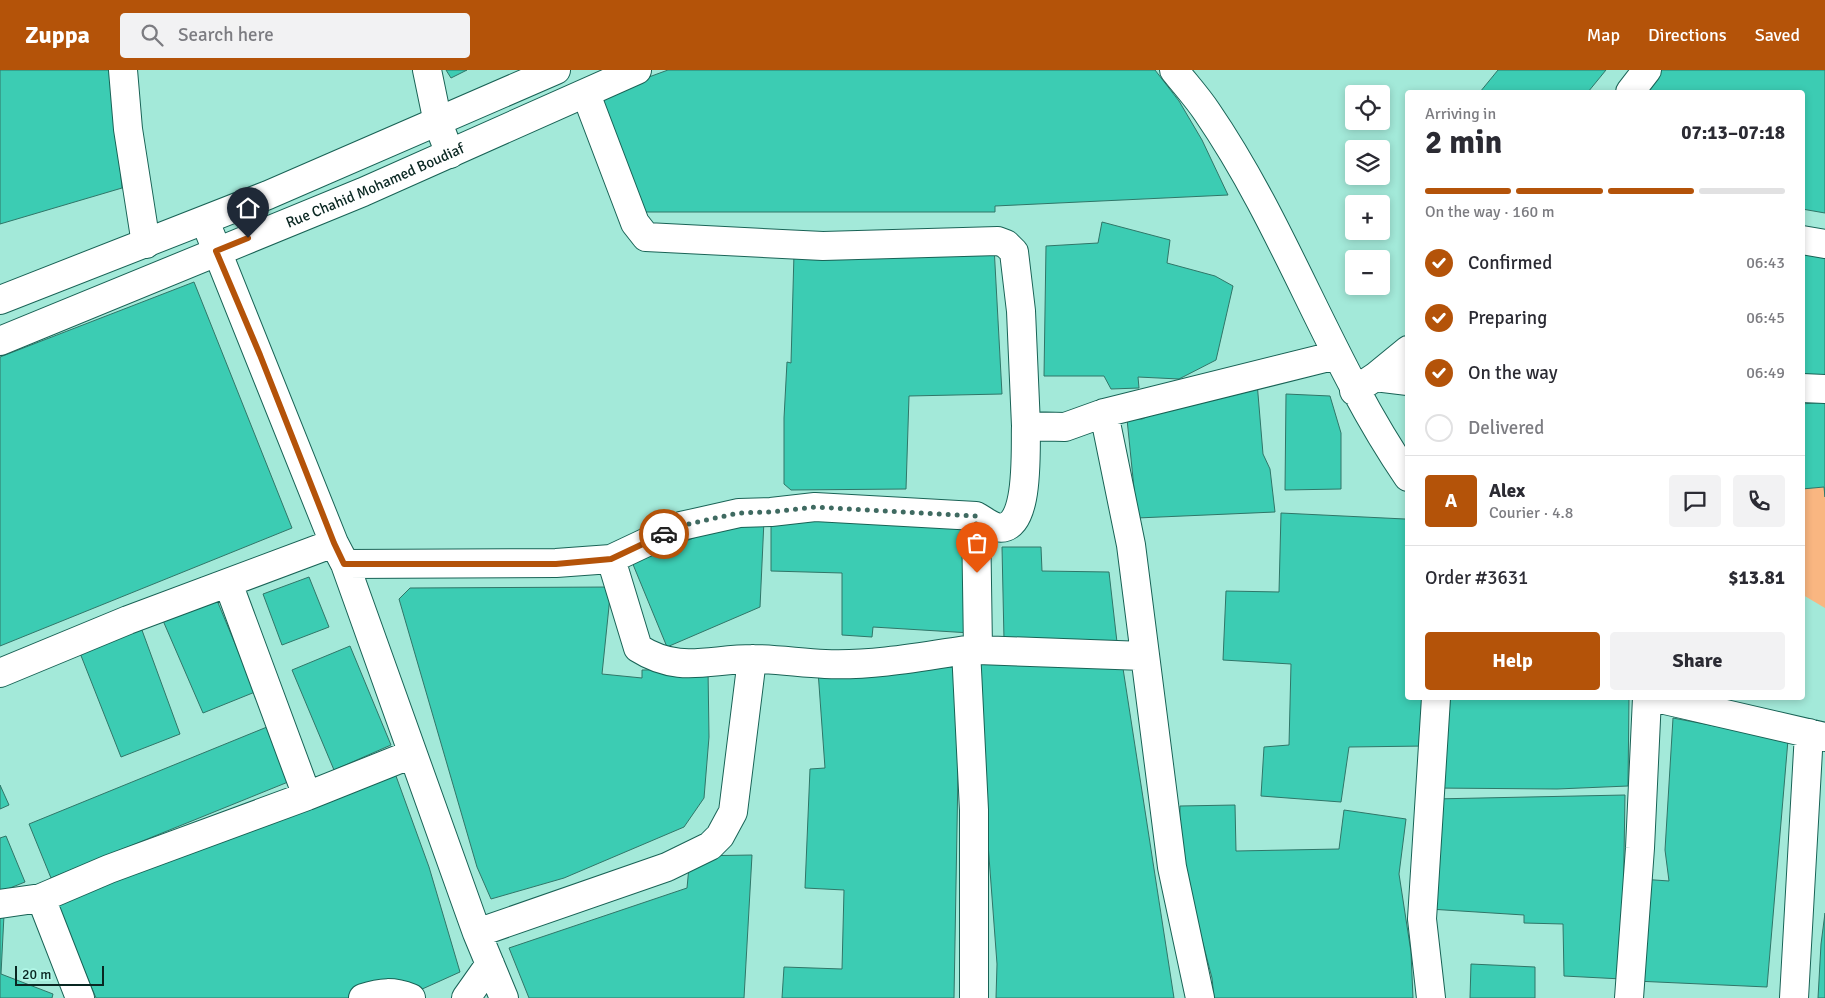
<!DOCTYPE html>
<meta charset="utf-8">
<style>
body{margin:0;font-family:Signika,sans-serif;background:#f2f2f3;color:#2b2b33;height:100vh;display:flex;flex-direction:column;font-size:19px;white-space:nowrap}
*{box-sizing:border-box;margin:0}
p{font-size:16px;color:#7c7c81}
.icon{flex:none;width:28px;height:28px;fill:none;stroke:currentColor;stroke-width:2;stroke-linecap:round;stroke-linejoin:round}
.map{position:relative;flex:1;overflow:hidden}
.sheet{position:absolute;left:1405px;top:20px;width:400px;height:610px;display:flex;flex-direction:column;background:#fff;border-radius:5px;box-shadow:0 2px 8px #0003}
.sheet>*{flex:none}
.controls{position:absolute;left:1345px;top:15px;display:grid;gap:10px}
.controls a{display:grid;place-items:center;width:45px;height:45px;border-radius:5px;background:#fff;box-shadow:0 2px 8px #0003;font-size:25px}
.scale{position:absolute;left:15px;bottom:12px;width:89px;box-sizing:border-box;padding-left:5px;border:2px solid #092621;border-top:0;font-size:14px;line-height:18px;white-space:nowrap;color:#092621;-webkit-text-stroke:4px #b0f6e6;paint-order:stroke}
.pin{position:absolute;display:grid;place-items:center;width:42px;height:42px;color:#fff;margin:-51px -21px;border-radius:50% 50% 50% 0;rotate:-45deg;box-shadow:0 0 5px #0007}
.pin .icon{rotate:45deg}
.courier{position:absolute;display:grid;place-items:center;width:50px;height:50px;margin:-25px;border:4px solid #b45309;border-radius:50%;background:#fff;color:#222;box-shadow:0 1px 6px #0007}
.summary em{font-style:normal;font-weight:700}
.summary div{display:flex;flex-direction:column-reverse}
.summary{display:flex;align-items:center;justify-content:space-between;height:85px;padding:0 20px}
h1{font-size:32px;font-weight:700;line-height:38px}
.bar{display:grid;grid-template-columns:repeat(4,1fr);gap:8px 5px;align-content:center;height:60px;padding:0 20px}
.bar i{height:6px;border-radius:4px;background:#e1e1e2}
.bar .current{background:#b45309}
.bar p{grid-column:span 4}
.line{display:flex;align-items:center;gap:12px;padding:0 20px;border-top:1px solid #e1e1e2}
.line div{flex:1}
.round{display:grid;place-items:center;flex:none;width:52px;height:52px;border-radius:5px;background:#f2f2f3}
ol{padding:0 20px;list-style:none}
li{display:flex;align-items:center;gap:15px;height:55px}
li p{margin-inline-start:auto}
li .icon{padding:5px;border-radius:50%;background:#b45309;color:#fff;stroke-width:4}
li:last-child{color:#7c7c81}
li i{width:28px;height:28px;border:2px solid #e1e1e2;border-radius:50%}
.button{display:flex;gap:10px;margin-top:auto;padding:10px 20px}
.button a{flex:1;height:58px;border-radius:5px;background:#b45309;color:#fff;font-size:20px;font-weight:700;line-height:58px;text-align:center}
.button a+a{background:#f2f2f3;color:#2b2b33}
header{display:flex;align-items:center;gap:30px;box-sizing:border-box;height:70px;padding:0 25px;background:#b45309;color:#fff}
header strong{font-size:24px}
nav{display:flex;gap:28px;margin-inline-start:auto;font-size:18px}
.search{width:350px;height:45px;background:#f2f2f3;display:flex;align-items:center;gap:12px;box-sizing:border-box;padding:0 18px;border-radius:5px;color:#7c7c81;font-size:19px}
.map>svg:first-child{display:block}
.green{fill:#f9b681}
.building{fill:#3cccb3;stroke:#307668}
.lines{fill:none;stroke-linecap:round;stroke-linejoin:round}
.minor-casing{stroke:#196356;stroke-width:30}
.secondary-casing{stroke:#196356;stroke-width:30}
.minor{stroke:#fff;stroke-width:28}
.secondary{stroke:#fff;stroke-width:28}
.done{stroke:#3f6a61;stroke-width:5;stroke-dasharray:0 9}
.route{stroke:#b45309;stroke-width:6}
.labels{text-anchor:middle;stroke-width:5;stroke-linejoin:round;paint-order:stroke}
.street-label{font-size:15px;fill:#092621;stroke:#b0f6e6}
</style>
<header>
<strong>Zuppa</strong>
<div class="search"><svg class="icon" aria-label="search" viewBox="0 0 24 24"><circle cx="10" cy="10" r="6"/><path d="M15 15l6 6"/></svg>Search here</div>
<nav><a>Map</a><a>Directions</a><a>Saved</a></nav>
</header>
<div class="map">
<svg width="1825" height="928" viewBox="0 0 1825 928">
<rect width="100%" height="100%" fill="#a3e9d9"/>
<!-- green -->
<path class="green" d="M1824,417L1825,427V538L1803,525L1802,419Z"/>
<!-- building -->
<path class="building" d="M0,0H111L122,118L0,154Z
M446,0H467L451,8Z
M668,0H1155L1179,31L1202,70L1228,125L995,136V142H643L597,26Z
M1498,0H1606L1588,22H1480Z
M1657,0H1825V143L1802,139V22H1639Z
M1102,152L1170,170L1167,193L1215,206L1233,216L1216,290L1179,309L1138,307L1139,318L1111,319L1104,306H1044L1046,176L1098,173Z
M994,176L1002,324L909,326L906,419L791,420L784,414V348L787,292L791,293L794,183Z
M1802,177L1825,181V311L1802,313Z
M194,212L292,458L0,576V287Z
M1257,312L1263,384L1270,399L1275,442L1137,448L1127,349H1142L1182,332Z
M1286,324L1330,326L1341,363V419L1285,420Z
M1825,332V427L1824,417L1802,419V334Z
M1281,443L1405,449L1408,452V628H1429L1426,676L1349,677L1341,732L1261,726L1264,677L1289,675L1291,594L1223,590L1226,521L1279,522Z
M771,446L968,453L971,563L873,557L872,567L842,565V503L771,501Z
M745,448L764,450L760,537L667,577L632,492Z
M1002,477H1041L1042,501L1109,502L1118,581L1004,570Z
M309,507L329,557L282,575L263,524Z
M611,517L602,604L642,608V600L708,599L709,667L704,728L684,757L564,808L491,829L477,797L399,529L410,518Z
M214,523L255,622L203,643L161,546Z
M139,552L180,664L121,687L78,578Z
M350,576L391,675L334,700L292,600Z
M974,586L1122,592L1174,928H996L997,894Z
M960,588L954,928H782L784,897L842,899L844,820L805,818L810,699L825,698L818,601Z
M1442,628H1629L1628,716L1557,719L1432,718Z
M1673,648L1788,670L1767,917L1635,911L1641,809L1669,811L1665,780Z
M267,657L293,710L51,808L29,754Z
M392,695L429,797L460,902L420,920L419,928H96L54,828Z
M0,715L9,735L0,739Z
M1625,725L1622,909L1564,906L1563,854L1524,853V845L1429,839L1433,729Z
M1235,735L1236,781L1339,779L1344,740L1406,749L1399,804L1411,882L1413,928H1214L1212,908L1179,782L1180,736Z
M6,766L25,812L0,822V768Z
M752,785L744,928H529L509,878L687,818L690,786Z
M1825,843V928H1818L1821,874Z
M0,844L4,845L1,904L53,924L52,928H0Z
M1471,894L1535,897V928H1470Z"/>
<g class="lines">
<!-- minor casing -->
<g class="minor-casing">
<path id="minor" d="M123,0L128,59L146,174
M427,0L438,53L450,84
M1174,0C1185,14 1197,27 1207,42C1286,157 1329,292 1408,407
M1630,22L1647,0
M586,24L635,153L646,167L823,176L998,171L1006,174L1014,182L1021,241L1026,356
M205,151L334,473L345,494L477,863L504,928
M1802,170L1825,174
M1375,307L1408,311
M1802,318L1825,319
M1354,321L1375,307L1408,280
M1104,343L1131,475L1172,797L1200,928
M611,489L638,578C679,604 708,589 753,589C777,589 801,593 825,594C872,596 920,587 966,580
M345,494L556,493L611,489L681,456L739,443L771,442L815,437L976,446C982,449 989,455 996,457C1031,466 1025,377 1026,356L1065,357L1104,343L1337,285
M228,513L307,726
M978,580L1144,586
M0,603L128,550L334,473
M1656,628L1825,667
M41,828L80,928
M0,834L41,828L109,799L307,726L412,684
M477,863L667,797L710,776L720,766L733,742L752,589
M363,928C381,922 393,921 411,928
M466,928L490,894
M974,928V740L966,580H978L976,446
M1431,928L1422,849L1436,628
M1629,928L1640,778L1647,628
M1794,928L1809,663"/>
</g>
<!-- secondary casing -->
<g class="secondary-casing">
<g id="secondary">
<path d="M0,230L268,125L556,0"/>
<path id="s1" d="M0,271L363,122L637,0"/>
</g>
</g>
<!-- minor -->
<use href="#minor" class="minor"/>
<!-- secondary -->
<use href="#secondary" class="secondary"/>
</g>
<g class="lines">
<!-- done -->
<path class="done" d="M664,464L680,456L738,443L771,442L815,437L976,446L977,503"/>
<!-- route -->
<path class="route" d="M248,168L216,181L260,285L334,473L344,494H556L611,489L664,464"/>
</g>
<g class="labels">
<!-- street labels -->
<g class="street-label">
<text dy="5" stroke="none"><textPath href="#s1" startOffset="406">Rue Chahid Mohamed Boudiaf</textPath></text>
</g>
</g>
</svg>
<div class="controls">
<a><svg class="icon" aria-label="locate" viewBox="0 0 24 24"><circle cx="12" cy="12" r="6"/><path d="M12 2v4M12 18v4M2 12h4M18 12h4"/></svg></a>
<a><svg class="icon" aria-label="layers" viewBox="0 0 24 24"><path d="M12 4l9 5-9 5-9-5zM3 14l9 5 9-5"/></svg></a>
<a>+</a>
<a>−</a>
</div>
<div class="scale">20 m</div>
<div class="pin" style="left:977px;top:503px;background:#ea580c"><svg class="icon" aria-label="bag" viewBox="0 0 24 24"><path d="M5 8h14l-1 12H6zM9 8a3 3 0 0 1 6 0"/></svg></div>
<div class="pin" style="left:248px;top:168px;background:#1f2937"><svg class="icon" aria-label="home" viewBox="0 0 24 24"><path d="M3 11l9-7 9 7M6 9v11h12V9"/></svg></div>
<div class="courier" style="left:664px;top:464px"><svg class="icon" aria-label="car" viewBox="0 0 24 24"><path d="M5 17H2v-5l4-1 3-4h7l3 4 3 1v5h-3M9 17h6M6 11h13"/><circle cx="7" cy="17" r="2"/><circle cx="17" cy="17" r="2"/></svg></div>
<section class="sheet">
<div class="summary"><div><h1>2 min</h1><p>Arriving in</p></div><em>07:13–07:18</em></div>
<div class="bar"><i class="current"></i><i class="current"></i><i class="current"></i><i></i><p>On the way · 160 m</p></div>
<ol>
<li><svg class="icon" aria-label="check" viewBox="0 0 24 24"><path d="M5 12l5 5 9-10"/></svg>Confirmed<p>06:43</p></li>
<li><svg class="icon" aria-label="check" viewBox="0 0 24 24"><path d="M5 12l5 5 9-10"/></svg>Preparing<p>06:45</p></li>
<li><svg class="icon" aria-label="check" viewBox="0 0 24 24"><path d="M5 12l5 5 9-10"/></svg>On the way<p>06:49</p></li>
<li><i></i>Delivered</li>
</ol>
<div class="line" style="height:90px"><b class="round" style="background:#b45309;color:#fff">A</b><div><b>Alex</b><p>Courier · 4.8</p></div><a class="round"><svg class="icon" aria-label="chat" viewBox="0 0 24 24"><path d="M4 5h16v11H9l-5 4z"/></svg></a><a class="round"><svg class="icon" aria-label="phone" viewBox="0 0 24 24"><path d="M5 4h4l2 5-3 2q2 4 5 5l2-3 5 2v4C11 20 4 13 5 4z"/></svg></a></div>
<div class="line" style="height:65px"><div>Order #3631</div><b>$13.81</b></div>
<div class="button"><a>Help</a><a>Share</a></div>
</section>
</div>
